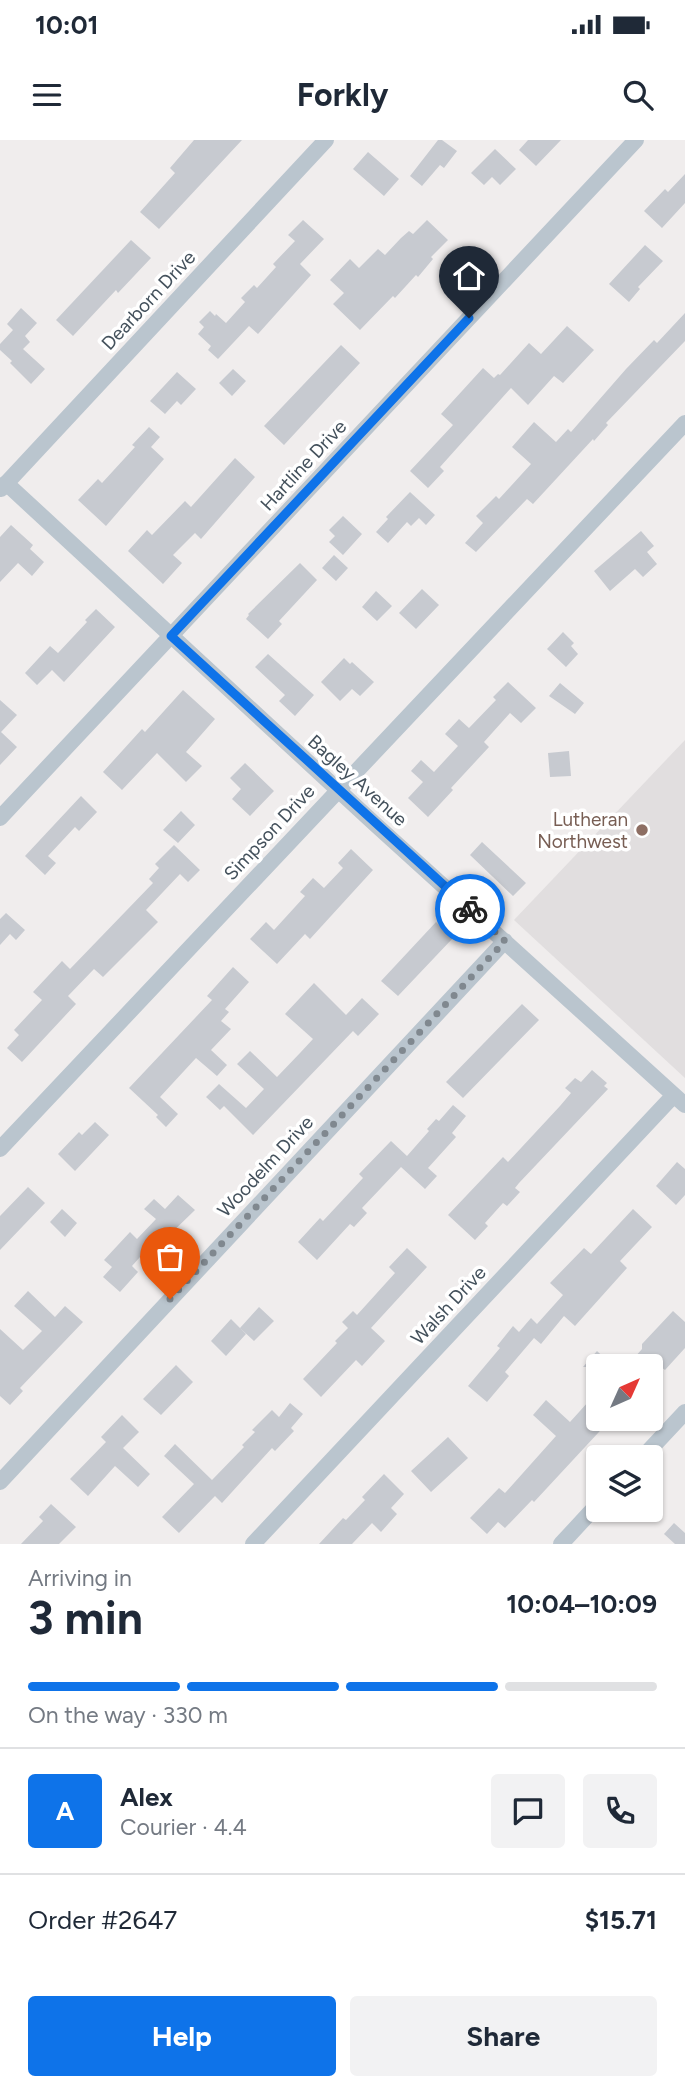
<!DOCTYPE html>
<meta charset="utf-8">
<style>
body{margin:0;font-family:Figtree,sans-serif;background:#f2f2f3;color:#1f2937;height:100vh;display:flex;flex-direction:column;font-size:26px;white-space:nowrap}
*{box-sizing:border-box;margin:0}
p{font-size:23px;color:#747a83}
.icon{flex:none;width:38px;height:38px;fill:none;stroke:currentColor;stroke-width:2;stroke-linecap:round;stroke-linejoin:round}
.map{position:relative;height:1404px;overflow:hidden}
.sheet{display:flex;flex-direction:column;background:#fff;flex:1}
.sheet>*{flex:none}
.needle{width:46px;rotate:45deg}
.controls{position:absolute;left:586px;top:1214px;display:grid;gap:14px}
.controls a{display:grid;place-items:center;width:77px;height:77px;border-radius:7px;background:#fff;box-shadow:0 2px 5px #0004;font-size:35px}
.pin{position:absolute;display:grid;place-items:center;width:60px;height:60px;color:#fff;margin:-72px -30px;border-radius:50% 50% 50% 0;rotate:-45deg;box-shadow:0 0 7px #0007}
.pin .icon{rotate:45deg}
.courier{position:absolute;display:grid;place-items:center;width:70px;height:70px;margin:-35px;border:5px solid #0e73e9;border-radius:50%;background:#fff;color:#222;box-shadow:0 2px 9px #0007}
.head em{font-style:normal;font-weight:700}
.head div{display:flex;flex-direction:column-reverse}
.head{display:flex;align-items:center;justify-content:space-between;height:119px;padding:0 28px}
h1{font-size:46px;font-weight:700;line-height:52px}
.bar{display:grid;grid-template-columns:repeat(4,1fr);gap:10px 7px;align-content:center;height:84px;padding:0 28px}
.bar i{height:9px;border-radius:5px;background:#e0e1e3}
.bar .current{background:#0e73e9}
.bar p{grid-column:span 4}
.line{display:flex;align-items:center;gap:18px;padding:0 28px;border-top:2px solid #e0e1e3}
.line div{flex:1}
.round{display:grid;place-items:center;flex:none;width:74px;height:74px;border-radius:7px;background:#f2f2f3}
.action{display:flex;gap:14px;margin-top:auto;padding:14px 28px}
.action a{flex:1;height:80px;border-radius:7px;background:#0e73e9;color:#fff;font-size:28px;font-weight:700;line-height:80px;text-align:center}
.action a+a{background:#f2f2f3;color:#1f2937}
.status{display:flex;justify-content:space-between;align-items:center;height:49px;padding:0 35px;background:#fff;direction:ltr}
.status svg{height:19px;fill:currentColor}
header{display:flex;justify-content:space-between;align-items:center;height:91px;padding:0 28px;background:#fff;font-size:32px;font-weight:700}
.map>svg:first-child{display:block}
.education{fill:#e1dedf}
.building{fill:#c7cad0}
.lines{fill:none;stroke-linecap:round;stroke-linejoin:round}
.minor{stroke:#bac5ce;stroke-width:16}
.done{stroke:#80888f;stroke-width:7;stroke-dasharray:0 12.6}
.route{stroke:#0e73e9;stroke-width:9}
.education-dot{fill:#8d6e63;stroke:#fff;stroke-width:2.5}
.labels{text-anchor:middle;stroke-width:7;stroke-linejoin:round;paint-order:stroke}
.street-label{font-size:19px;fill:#44515c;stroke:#fff}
.education-label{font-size:19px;fill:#785e54;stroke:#fff;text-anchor:end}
</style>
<div class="status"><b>10:01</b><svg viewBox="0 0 49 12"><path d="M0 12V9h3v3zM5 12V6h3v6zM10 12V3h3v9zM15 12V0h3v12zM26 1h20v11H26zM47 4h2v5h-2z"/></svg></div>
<header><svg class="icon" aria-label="menu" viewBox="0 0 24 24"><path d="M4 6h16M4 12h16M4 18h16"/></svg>Forkly<svg class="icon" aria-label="search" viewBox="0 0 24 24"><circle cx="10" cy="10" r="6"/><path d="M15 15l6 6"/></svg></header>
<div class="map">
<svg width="685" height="1404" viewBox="0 0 685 1404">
<rect width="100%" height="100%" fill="#f0eded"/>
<!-- education -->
<path class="education" d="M685,600V938L514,780Z"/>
<!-- building -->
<path class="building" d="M194,0H242L159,89L140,72L175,33L170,28Z
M438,0H442L457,11L444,28L440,25L422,46L410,36Z
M528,0H561L536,26L519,10Z
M495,9L516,29L500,45L492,37L484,45L471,33Z
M368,12L399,39L384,56L353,29Z
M685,34V63L662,88L644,71L665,49L668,52Z
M303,80L324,99L300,124L311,135L258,194L249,186L218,219L208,210L211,206L198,194L204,187L199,182L210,171L215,176L216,174L226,183L245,162L241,158L254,145L257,148L276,127L273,124L295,101L288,95Z
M427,80L448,100L431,117L433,119L418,137L416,135L395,158L393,156L360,190L333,164L344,153L330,140L350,119L359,128L378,109L385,115L401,98L409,91L413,94Z
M131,100L151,118L118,153L116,150L73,196L56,180Z
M645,105L663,121L638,147L640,149L629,162L609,144Z
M21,168L37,183L25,196L30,202L23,209L45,229L31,244L10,223L12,221L0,210V204L13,190L7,184Z
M685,173V201L606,283L608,285L594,301L593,299L533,364L527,359L476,412L465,403L483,383L476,376L496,356L499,359L531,324L512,307L534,282L556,302L568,289L571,292L626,229L654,200L657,203Z
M567,186L594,210L563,243L554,236L528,265L511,248L440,327L444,331L428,348L410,331L453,285L441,274L483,228L494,238L498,234L500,235L529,203L541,214Z
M341,205L360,223L284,305L264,286Z
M233,229L246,241L232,256L219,243Z
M177,232L196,249L181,265L177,261L165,274L150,261Z
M149,287L160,297L151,307L164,319L106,386L78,360L98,339L102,343L135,307L132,305Z
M235,318L255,337L201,399L195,393L173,415L182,423L163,444L128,411L147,390L152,395L185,361L191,367Z
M410,352L435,375L426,385L419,378L411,386L407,382L388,403L376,392L388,379L386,377Z
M343,376L362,394L343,415L329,402L335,396L329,390Z
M11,385L33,405L30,409L44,422L32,436L18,423L0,442V397Z
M641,391L654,406L647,412L657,424L643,437L635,429L610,451L594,431Z
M334,415L348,428L336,441L322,428Z
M300,423L317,440L279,481L282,484L268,499L246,479L249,475L248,474Z
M422,449L439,465L416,489L399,473Z
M376,451L392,466L377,481L362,467Z
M96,469L115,487L64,542L52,530L37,545L25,533L50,506L58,513L87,482L85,480Z
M563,492L574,503L571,506L578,514L566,527L547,509Z
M268,514L314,555L295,576L279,561L285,555L255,527Z
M344,518L350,524L352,522L374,542L360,556L352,549L340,561L321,542Z
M508,542L536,568L521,583L510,573L484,602L489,607L451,648L453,650L428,677L408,658L423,642L411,631L421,620L434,632L458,606L445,594L459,579L469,588L496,560L493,557Z
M560,543L584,563L575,574L549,556Z
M183,550L215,579L186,612L202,626L186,642L157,613L122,650L103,632L142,589L145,592Z
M0,560L17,575L1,592L17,607L0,625Z
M569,611L571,636L550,637L548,613Z
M245,623L274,651L250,676L232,659L241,649L230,638Z
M81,656L97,672L79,691L75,687L48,716L56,723L45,735L25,716Z
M181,671L195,685L178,703L163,690Z
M482,702L526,743L513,756L470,715Z
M174,705L200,730L188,742L180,734L146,770L158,782L103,837L94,829L68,856L76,864L22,922L7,908L19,895L14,890L42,860L33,852L62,821L70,829L153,743L149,739L159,728L155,724Z
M351,709L373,730L310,799L305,794L277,824L250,799L266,782L274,790L305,756L300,752L313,738L324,748L343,728L338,723Z
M6,773L25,790L16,800L10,794L0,805V779Z
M436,782L453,798L398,856L381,841Z
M233,827L249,842L225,869L229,872L221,881L231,889L211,910L227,925L217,936L196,918L160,957L178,974L166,987L156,977L158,975L129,948L212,860L207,856Z
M314,843L346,875L362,858L379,874L358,896L353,891L253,995L224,966L220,970L206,957L219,944L246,968L264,949L237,924L250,911L277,937L300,913L313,899L285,874Z
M522,864L539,880L463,958L446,942Z
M592,930L607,943L604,946L608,949L519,1043L515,1048L520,1052L507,1066L503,1063L485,1083L488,1086L475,1100L448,1075L503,1017L508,1022L560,966L571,953L565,948L575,938L581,942Z
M453,965L466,976L452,993L456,997L428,1028L437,1036L425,1049L401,1027L362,1068L367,1073L354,1087L350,1084L317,1120L298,1102L320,1078L323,1081L363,1038L359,1034L391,1001L407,1016L429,991L427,989L436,979L439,981Z
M95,982L109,995L75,1031L58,1014L79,992L82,995Z
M677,1022L685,1029V1055L676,1065L656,1046Z
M28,1047L45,1063L0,1110V1076Z
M178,1055L195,1070L161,1103L156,1099L132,1126L138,1132L120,1152L103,1137L112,1127L104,1120L130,1092L137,1099L156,1079L144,1069L154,1059L165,1069Z
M62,1069L77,1083L65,1097L50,1082Z
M633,1069L652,1087L620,1121L627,1128L575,1186L564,1176L541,1204L534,1198L505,1232L509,1236L487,1262L468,1246L500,1208L497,1206L513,1186L519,1192L531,1178L537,1184L563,1155L550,1143L584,1108L591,1114Z
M407,1108L427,1127L371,1188L385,1201L362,1226L356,1220L321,1257L303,1239L337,1203L335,1201L348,1188L342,1182L353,1171L357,1175L395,1133L389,1127Z
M28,1151L55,1177L65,1166L83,1182L20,1248L23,1251L10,1265L0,1256V1189L23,1210L42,1191L14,1166Z
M259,1167L274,1181L254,1201L240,1188Z
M673,1171L685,1182V1208L665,1230L661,1227H626L642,1209V1204Z
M231,1179L246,1194L226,1216L211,1201Z
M597,1211L614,1227H583Z
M176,1225L193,1242L161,1275L143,1259Z
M598,1251V1279H611L534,1362L532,1360L505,1388L498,1382L487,1394L470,1378L499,1348L505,1353L556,1296L533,1275L546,1260L570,1282Z
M290,1263L303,1274L291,1288L294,1291L275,1311L272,1308L222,1363L215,1356L179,1393L162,1377L194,1344L164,1316L175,1304L212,1340L244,1307L242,1305L255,1292L252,1290L272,1270L279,1277Z
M122,1275L139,1292L123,1308L150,1334L138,1347L115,1326L88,1356L70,1339L106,1302L101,1297Z
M448,1297L468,1318L431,1352L411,1331Z
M384,1334L404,1354L391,1368L397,1374L381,1392L372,1383L352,1404H319L343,1378L346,1380L365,1360L362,1357Z
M51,1364L76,1387L59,1404H21L43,1381L39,1377Z
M674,1383L685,1393V1404H675L664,1394Z"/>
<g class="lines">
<!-- minor -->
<path class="minor" d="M6,343L376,685L685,965
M1,349L326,0
M0,678L636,0
M0,1009L685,283
M642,1318L685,1272
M0,1342L505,801
M253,1404L674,955
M561,1404L598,1364"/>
</g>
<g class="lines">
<!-- done -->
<path class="done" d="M170,1159L505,801L470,769"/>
<!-- route -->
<path class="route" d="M469,178L171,496L470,769"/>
</g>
<!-- markers -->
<circle class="education-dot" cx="642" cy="690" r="7"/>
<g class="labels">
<!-- street labels -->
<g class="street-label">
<text transform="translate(148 160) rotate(-47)" y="7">Dearborn Drive</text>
<text transform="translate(303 325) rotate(-47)" y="7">Hartline Drive</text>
<text transform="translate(358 640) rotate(42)" y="7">Bagley Avenue</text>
<text transform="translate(269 692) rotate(-47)" y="7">Simpson Drive</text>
<text transform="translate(265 1026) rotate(-47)" y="7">Woodelm Drive</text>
<text transform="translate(448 1165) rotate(-47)" y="7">Walsh Drive</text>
</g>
<!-- education labels -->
<g class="education-label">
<text x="628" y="686">Lutheran<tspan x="628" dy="22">Northwest</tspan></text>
</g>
</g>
</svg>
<div class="controls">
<a><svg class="needle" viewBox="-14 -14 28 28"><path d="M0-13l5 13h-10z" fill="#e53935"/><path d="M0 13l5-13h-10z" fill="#747a83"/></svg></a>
<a><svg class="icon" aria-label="layers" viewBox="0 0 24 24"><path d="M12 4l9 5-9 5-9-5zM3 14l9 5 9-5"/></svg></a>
</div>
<div class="pin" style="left:170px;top:1159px;background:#ea580c"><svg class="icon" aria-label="bag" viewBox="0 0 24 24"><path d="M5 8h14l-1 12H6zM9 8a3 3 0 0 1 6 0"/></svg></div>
<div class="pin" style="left:469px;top:178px;background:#1f2937"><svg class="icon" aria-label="home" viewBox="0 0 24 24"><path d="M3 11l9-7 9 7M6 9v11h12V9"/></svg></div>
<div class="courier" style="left:470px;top:769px"><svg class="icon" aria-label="bike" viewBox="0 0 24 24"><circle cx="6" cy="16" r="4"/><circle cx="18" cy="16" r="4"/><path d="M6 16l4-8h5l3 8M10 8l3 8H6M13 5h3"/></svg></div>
</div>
<section class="sheet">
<div class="head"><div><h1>3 min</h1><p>Arriving in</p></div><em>10:04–10:09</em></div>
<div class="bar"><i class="current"></i><i class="current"></i><i class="current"></i><i></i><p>On the way · 330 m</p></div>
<div class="line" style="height:126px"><b class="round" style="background:#0e73e9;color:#fff">A</b><div><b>Alex</b><p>Courier · 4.4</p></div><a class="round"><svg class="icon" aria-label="chat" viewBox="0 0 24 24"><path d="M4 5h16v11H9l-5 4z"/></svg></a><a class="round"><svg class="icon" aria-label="phone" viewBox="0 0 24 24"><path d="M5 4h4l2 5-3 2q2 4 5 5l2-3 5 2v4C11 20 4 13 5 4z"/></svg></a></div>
<div class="line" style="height:91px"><div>Order #2647</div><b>$15.71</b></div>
<div class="action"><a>Help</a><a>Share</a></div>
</section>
